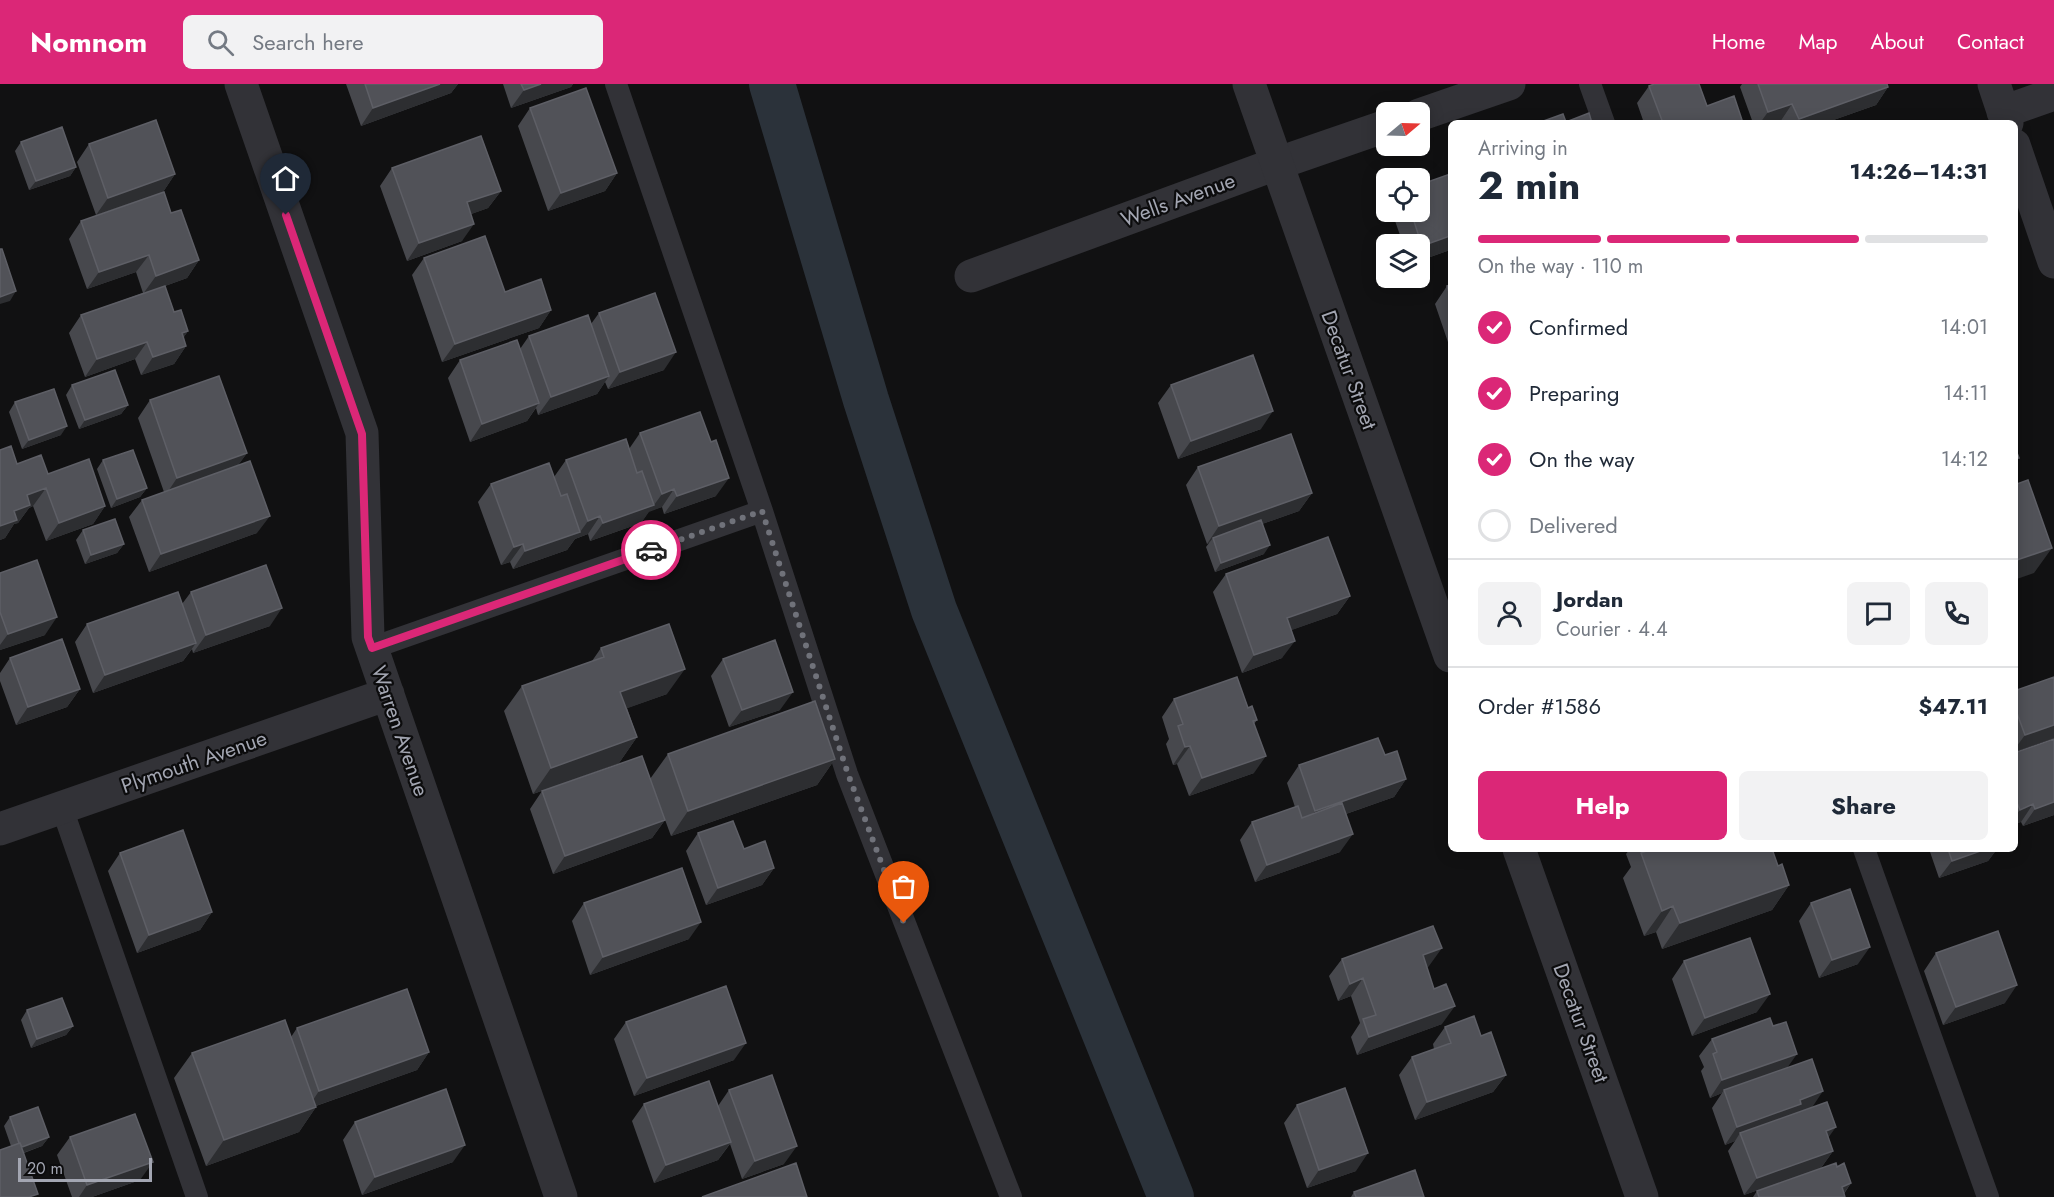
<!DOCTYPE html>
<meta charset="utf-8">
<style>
body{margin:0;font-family:Jost,sans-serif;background:#f2f2f3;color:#1f2937;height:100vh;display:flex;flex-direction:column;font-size:22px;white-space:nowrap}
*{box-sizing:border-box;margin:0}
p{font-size:20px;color:#747a83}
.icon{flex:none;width:33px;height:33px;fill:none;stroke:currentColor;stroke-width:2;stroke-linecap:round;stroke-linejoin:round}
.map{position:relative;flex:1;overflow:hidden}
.drawer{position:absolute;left:1448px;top:36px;width:570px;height:732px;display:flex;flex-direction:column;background:#fff;border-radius:9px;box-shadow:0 3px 15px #0003}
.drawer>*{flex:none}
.needle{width:39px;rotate:71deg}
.buttons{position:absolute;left:1376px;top:18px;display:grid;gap:12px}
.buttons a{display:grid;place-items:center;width:54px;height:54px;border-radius:9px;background:#fff;box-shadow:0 3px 15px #0003;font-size:30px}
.scale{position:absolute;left:18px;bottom:15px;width:134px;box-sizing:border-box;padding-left:6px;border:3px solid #a3a6b2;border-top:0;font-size:16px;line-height:21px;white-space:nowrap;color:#a3a6b2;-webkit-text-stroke:4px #0c0c0d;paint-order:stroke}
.pin{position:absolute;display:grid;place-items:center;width:51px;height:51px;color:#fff;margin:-62px -26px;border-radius:50% 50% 50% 0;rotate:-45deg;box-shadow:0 0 6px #0007}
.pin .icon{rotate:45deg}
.courier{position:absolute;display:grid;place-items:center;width:60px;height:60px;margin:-30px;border:4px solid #db2777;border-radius:50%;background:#fff;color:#222;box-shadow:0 2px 8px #0007}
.summary em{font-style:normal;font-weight:700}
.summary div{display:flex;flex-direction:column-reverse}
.summary{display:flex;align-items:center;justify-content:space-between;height:102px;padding:0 30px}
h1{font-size:39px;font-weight:700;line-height:45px}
.bar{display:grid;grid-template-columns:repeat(4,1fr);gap:9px 6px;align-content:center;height:72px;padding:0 30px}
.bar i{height:8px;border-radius:4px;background:#e0e1e3}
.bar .active{background:#db2777}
.bar p{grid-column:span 4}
.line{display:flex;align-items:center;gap:15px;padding:0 30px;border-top:2px solid #e0e1e3}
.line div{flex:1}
.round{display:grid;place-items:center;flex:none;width:63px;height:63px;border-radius:9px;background:#f2f2f3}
ol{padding:0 30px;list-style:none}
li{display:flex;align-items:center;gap:18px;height:66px}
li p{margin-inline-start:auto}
li .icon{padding:6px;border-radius:50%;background:#db2777;color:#fff;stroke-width:4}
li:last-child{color:#747a83}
li i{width:33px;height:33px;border:3px solid #e0e1e3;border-radius:50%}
.button{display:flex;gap:12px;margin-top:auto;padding:12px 30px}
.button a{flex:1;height:69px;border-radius:9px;background:#db2777;color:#fff;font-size:24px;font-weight:700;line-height:69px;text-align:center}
.button a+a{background:#f2f2f3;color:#1f2937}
header{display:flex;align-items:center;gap:36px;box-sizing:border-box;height:84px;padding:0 30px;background:#db2777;color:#fff}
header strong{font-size:28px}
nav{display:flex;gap:33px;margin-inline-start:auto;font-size:21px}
.search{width:420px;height:54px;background:#f2f2f3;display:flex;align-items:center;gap:15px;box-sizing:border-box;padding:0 21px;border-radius:9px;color:#747a83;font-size:22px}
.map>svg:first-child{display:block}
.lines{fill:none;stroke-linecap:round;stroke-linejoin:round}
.canal{stroke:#2b323a;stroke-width:46}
.service{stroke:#323237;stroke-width:22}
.minor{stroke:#323237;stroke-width:33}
.tertiary{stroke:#323237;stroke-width:33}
.wall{fill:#47484d}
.shaded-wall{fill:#2d2e31}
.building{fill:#515258;stroke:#5e5f66;stroke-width:1.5}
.done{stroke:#70727a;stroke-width:6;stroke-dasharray:0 10.8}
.route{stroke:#db2777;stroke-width:8}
.labels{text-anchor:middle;stroke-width:4.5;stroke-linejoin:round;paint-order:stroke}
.street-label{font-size:21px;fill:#a3a6b2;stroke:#0c0c0d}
</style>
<header>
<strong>Nomnom</strong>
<div class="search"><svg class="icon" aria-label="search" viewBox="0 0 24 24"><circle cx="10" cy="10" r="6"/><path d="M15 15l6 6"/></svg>Search here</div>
<nav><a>Home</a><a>Map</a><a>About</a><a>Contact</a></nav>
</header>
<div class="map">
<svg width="2054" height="1113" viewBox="0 0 2054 1113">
<rect width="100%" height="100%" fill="#111112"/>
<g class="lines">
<!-- canal -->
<path class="canal" d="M772,0L866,316L934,526L1171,1113"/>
<!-- service -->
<path class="service" d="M616,0L762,427L847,690L1011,1113
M1590,0L1604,39
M372,564L762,427
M62,724L197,1113
M1864,765L1988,1113"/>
<!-- minor -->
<path class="minor" d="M241,0L362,349L368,553L561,1113
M1994,0L2007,39
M2003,28L2054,10
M1419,31L1509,0
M2014,61L2054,178
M971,192L1276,80L1386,42
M0,745L388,610"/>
<!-- tertiary -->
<path class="tertiary" d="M1249,0L1450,572
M1519,765L1642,1113"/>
</g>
<!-- wall -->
<path class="wall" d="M346,0H458L451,9L361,42Z
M503,0H573L571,3L511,24Z
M1742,0H1887L1888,3L1876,21L1825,39H1781L1780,38L1776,39H1753L1740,3Z
M1649,2L1707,22L1743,39H1644L1637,19Z
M530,24L617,89L605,107L548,127L518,42Z
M21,58L76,83L70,92L29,106L15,67Z
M89,60L175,90L163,108L96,131L77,78Z
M392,84L501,107L488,124L471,130L462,157L407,177L380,102Z
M1392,128H1419L1450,166L1419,177V160H1403Z
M171,129L199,176L187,194L165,202L174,228L188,247L183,254L186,262L174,280L141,291L135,275L85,293L69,249L81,231L143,209L136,188L87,205L69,155L81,137Z
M424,174L505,208L551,226L539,244L442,278L412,191Z
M1450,201V264L1435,220L1447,202Z
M599,229L664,286L608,305L605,298L597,310L538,331L536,324L527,337L470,358L448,294L460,276L520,265L529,252L591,240Z
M72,301L128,321L121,330L79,345L66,311Z
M1171,301L1261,345L1178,375L1158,319Z
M150,316L247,369L238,381L257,449L149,488L129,433L142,416L164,408L138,334Z
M15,318L61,351L22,365L9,328Z
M640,349L716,412L664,430L662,423L649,427L641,439L590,457L588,450L575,455L567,466L513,485L510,478L501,481L478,418L491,400L554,393L566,376L629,365Z
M0,366L17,380L48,390L105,422L93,440L46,457L33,422L29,424L18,439L14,440L5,454L0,456Z
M103,376L147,404L140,413L111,424L97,385Z
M1198,383L1312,409L1299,427L1262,440L1264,470L1215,488L1206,463L1209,459L1207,460L1186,401Z
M83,446L124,460L117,469L85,480L76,456Z
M0,489L45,551L0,566Z
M1226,490L1350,512L1337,530L1291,546L1282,574L1242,589L1213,508Z
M191,508L270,542L193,569L192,565L183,577L93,609L75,558L87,540L182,520Z
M601,564L667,610L627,624L637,653L619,679L533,710L504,627L522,602L592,577Z
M10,574L80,605L67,623L16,641L0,597V589Z
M723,575L780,626L729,643L711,592Z
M2014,607L2054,654L2014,668Z
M1174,615L1248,624L1257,636L1254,640V689L1189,712L1177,680L1173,681L1166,660L1169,655L1162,633Z
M2054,655V731L2023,742L2021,738L2014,740V669Z
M668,670L835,675L817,701L671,752L650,695Z
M1385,671L1406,695L1394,713L1346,730L1340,768L1255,798L1240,756L1252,738L1295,723L1287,699L1299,681Z
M542,707L665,736L652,754L553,790L530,725Z
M698,749L744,765L774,784L762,801L706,821L686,767Z
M1630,765H1772L1778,782L1789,801L1772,826L1662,865L1656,848L1644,852L1623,794L1631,783L1626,770Z
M1929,765H1997L1988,777L1939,794Z
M120,769L212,828L200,846L137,869L108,787Z
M584,819L689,855L590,891L572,837Z
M1811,819L1858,880L1819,894L1799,837Z
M1936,869L2005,919L1943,941L1924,887Z
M1342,875L1429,882L1427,883L1442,940L1357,971L1351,953L1360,939L1351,912L1338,917L1329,892Z
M1684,877L1757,928L1692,952L1672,895Z
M27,926L73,942L66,951L31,964L21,936Z
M626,938L734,976L634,1012L614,955Z
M1445,943L1481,952L1506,991L1493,1008L1415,1036L1399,991L1412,973L1434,965L1433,960Z
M297,944L429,968L417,986L316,1022V1023L299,1048L206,1082L174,994L192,969L291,953Z
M1712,955L1787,984L1812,1023L1828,1054L1833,1067L1821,1084L1744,1111L1728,1067L1735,1057L1725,1061L1712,1024L1722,1009L1710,1014L1701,987L1704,983L1699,972Z
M729,1006L784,1080L742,1095L730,1060L718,1076L654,1099L632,1037L644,1020L718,1022Z
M1297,1021L1356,1087L1307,1104L1284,1039Z
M10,1033L49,1053L42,1062L24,1069L11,1062L4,1042Z
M355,1038L453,1078L362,1111L343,1056Z
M70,1053L140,1096L92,1113H72L57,1071Z
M1837,1083L1851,1099L1844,1110L1845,1113H1753L1757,1107Z
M1354,1108L1424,1113H1351Z"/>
<!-- shaded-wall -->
<path class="shaded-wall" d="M440,0H458L451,9L361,42L373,24Z
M541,0H573L571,3L511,24L524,6Z
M1888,3L1876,21L1825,39H1796L1799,35Z
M1792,20L1780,38L1776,39H1760L1768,28Z
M76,83L70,92L29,106L36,97Z
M617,89L605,107L548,127L561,109Z
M175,90L163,108L96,131L108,114Z
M501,107L488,124L455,136L467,118Z
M474,140L462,157L407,177L419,159Z
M1450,152V166L1419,177V167L1422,162Z
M149,171L136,188L87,205L99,188Z
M199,176L187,194L143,210L156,192Z
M16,207L10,217L0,220V213Z
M551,226L539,244L442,278L455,260Z
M188,247L176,265L182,249Z
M147,258L135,275L85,293L97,275Z
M186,262L174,280L141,291L153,273Z
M676,268L664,286L608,305L620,288Z
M609,292L597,310L538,331L551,313Z
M539,319L527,337L470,358L482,340Z
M128,321L121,330L79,345L85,336Z
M1273,327L1261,345L1178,375L1191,357Z
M67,342L61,351L22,365L29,356Z
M247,369L234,387L165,412L177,394Z
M729,394L716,412L664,430L677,412Z
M46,404L33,422L29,424L18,439L14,440L5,454L0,456V442L27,411Z
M147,404L140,413L111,424L117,415Z
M674,405L662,423L649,428L662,410Z
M1312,409L1299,427L1214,457L1213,454L1209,459L1207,460L1219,442Z
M654,421L641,439L590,457L603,439Z
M105,422L93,440L46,457L59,439Z
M270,432L257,449L149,488L161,470Z
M600,432L588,450L575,455L588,437Z
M580,448L567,466L513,485L525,467Z
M124,460L117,469L85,480L91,471Z
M523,460L510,478L501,481L514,463Z
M1270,461L1264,470L1215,488L1221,479Z
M2052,464L2034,489L2014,496V477Z
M1350,512L1337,530L1275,552L1287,534Z
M282,524L270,542L193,569L206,551Z
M57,533L45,551L0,566V561L8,550Z
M1295,557L1282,574L1242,589L1254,571Z
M196,559L183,577L93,609L105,591Z
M685,585L667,610L603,633L620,608Z
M80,605L67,623L16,641L28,623Z
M793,608L780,626L729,643L742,626Z
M2054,641V654L2014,668V666L2025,651Z
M637,653L619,679L533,710L551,684Z
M1190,662L1177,680L1173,681L1185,663Z
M1266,672L1254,689L1189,712L1202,694Z
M835,675L817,701L671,752L688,727Z
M1406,695L1394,713L1303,745L1315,727Z
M2054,718V731L2023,742L2035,725Z
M2033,720L2021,738L2014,740V733L2020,726Z
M665,736L652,754L553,790L565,772Z
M1353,750L1340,768L1255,798L1267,781Z
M1986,765H1997L1988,777L1939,794L1952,777Z
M774,784L762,801L706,821L718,804Z
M1789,801L1772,826L1662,865L1680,839Z
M1673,822L1656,848L1644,852L1662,827Z
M212,828L200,846L137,869L149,851Z
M701,838L689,855L590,891L603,873Z
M1870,863L1858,880L1819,894L1832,876Z
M1442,864L1429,882L1410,889L1423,871Z
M1363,894L1351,912L1338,917L1350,900Z
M2017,901L2005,919L1943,941L1956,923Z
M1770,910L1757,928L1692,952L1705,934Z
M1455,922L1442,940L1357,971L1369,953Z
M73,942L66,951L31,964L37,955Z
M746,959L734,976L634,1012L647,994Z
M429,968L417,986L307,1025L319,1007Z
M1797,970L1785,987L1724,1006L1722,1009L1710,1014L1722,996Z
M1506,991L1493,1008L1415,1036L1427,1018Z
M1823,1007L1811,1025L1740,1049L1735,1057L1725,1061L1737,1043L1800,1016Z
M316,1023L299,1048L206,1082L224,1056Z
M1836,1043L1823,1061L1826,1047Z
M49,1053L42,1062L14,1072L21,1063Z
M731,1058L718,1076L654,1099L666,1081Z
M465,1061L453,1078L362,1111L375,1093Z
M797,1062L784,1080L742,1095L755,1077Z
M1833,1067L1821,1084L1744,1111L1757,1094Z
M1368,1069L1356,1087L1307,1104L1319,1086Z
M153,1078L140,1096L92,1113H79L87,1101Z
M1851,1099L1841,1113L1842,1103Z"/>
<!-- building -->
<path class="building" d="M365,0H440L373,24Z
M521,0H541L524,6Z
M1654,0H1699L1707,22L1734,12L1743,39H1663L1649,2Z
M1758,0H1887L1888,3L1799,35L1792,20L1768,28Z
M586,4L617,89L561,109L530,24Z
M1589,29L1592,39H1538L1563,30L1566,38Z
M156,36L175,90L108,114L89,60Z
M62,43L76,83L36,97L21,58Z
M481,52L501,107L467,118L474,140L419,159L392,84Z
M1450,90V152L1422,162L1411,128H1419V101Z
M164,108L171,129L181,126L199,176L156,192L149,171L99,188L81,137Z
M485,152L505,208L541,195L551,226L455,260L424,174Z
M0,165H2L16,207L0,213Z
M1450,201V211L1447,202Z
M165,202L174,228L181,226L188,247L182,249L186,262L153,273L147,258L97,275L81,231Z
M655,209L676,268L620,288L599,229Z
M588,231L609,292L551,313L529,252Z
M517,256L539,319L482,340L460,276Z
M1253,271L1273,327L1191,357L1171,301Z
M115,286L128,321L85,336L72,301Z
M219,292L247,369L177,394L150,316Z
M54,305L67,342L29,356L15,318Z
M700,328L711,358L716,356L729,394L677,412L674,405L662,410L640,349Z
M1291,350L1312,409L1219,442L1198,383Z
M626,355L637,389L642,387L654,421L603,439L600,432L588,437L566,376Z
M2014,361L2019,374L2014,375Z
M11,362L17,380L41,371L48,390L89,375L105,422L59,439L46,404L27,411L30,421L14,427L17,436L0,442V366Z
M133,366L147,404L117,415L103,376Z
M250,377L270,432L161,470L142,416Z
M549,379L561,412L567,410L580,448L525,467L523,460L514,463L491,400Z
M2028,396L2052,464L2014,477V401Z
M115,435L124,460L91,471L83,446Z
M1261,436L1270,461L1221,479L1213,454Z
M1328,453L1350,512L1287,534L1295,557L1254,571L1226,490Z
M37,476L57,533L8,550L0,528V489Z
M266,481L282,524L206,551L191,508Z
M178,508L196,559L105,591L87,540Z
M669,540L685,585L620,608L637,653L551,684L522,602L604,573L601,564Z
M62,555L80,605L28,623L10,574Z
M775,556L793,608L742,626L723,575Z
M1237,593L1248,624L1252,622L1257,636L1253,637L1266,672L1202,694L1190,662L1185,663L1178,642L1183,640L1174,615Z
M2054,593V641L2025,651L2014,621V607Z
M815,617L835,675L688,727L668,670Z
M1378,654L1385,671L1397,667L1406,695L1315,727L1299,681Z
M2054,655V718L2035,725L2033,720L2020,726L2014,711V669Z
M642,672L665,736L565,772L542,707Z
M1342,719L1353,750L1267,781L1252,738L1298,722L1302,734Z
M733,737L744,765L765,757L774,784L718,804L698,749Z
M183,746L212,828L149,851L120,769Z
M1652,765H1772L1778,782L1782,780L1789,801L1680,839L1673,822L1662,827L1641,769Z
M1948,765H1986L1952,777Z
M682,784L701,838L603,873L584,819Z
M1850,805L1870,863L1832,876L1811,819Z
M1433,842L1442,864L1423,871L1434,905L1446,900L1455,922L1369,953L1363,935L1376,931L1363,894L1350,900L1342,875Z
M1998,847L2017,901L1956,923L1936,869Z
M1750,854L1770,910L1705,934L1684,877Z
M726,902L746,959L647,994L626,938Z
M407,905L429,968L319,1007L297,944Z
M62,914L73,942L37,955L27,926Z
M1474,932L1481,952L1491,948L1506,991L1427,1018L1412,973L1451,959L1445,943Z
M1770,934L1773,942L1786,938L1797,970L1722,996L1713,970L1717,968L1712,955Z
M285,936L316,1023L224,1056L192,969Z
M1812,975L1823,1007L1800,1016L1801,1020L1737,1043L1724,1006Z
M772,991L797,1062L755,1077L729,1006Z
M709,997L731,1058L666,1081L644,1020Z
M1345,1004L1368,1069L1319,1086L1297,1021Z
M446,1005L465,1061L375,1093L355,1038Z
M1827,1018L1836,1043L1826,1047L1833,1067L1757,1094L1740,1049Z
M38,1023L49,1053L22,1063L20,1059H19L10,1033Z
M135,1030L153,1078L87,1101L70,1053Z
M20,1059L38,1110L29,1113H0V1066Z
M796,1079L807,1113H702Z
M1836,1079L1837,1083L1844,1079L1851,1099L1842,1103L1845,1113H1759L1757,1107Z
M1415,1086L1424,1113H1356L1354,1108Z"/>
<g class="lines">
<!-- done -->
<path class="done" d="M651,466L762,427L848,690L904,839"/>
<!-- route -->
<path class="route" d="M286,131L362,350L368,553L372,564L651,466"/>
</g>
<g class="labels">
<!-- street labels -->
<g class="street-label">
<text transform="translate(1178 116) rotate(-20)" y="7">Wells Avenue</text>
<text transform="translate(1349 286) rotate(70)" y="7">Decatur Street</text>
<text transform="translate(400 647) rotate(71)" y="7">Warren Avenue</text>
<text transform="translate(194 678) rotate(-19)" y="7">Plymouth Avenue</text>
<text transform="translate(1581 939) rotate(70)" y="7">Decatur Street</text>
</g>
</g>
</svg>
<div class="buttons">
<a><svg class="needle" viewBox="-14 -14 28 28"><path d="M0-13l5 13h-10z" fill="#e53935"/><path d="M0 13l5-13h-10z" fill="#747a83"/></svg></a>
<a><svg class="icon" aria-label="locate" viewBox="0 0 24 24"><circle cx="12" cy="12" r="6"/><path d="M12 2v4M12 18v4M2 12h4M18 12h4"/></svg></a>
<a><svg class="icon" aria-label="layers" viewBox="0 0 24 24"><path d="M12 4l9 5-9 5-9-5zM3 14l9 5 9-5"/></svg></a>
</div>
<div class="scale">20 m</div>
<div class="pin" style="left:904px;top:839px;background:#ea580c"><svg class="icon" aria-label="bag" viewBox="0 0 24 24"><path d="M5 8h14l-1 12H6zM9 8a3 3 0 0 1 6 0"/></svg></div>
<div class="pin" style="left:286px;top:131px;background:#1f2937"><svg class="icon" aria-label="home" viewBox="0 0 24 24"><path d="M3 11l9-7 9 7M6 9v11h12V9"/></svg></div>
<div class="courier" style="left:651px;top:466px"><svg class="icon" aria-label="car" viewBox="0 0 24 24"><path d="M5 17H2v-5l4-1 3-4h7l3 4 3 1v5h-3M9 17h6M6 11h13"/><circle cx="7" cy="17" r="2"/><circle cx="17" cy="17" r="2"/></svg></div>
<section class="drawer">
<div class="summary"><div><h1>2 min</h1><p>Arriving in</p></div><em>14:26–14:31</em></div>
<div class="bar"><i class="active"></i><i class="active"></i><i class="active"></i><i></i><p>On the way · 110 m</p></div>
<ol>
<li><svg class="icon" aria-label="check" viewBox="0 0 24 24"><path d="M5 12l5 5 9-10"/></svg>Confirmed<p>14:01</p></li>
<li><svg class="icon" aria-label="check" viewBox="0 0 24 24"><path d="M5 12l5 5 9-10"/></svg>Preparing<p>14:11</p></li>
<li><svg class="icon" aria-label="check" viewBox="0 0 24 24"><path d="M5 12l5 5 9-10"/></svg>On the way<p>14:12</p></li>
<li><i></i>Delivered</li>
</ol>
<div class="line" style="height:108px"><a class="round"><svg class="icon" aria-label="person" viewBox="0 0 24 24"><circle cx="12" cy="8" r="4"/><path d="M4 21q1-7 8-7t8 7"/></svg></a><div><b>Jordan</b><p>Courier · 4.4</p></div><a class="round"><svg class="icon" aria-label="chat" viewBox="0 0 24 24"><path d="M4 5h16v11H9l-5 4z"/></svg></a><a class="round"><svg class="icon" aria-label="phone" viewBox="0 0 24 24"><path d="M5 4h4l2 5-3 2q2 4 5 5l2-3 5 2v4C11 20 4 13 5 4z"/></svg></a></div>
<div class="line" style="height:78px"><div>Order #1586</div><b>$47.11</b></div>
<div class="button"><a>Help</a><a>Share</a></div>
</section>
</div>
